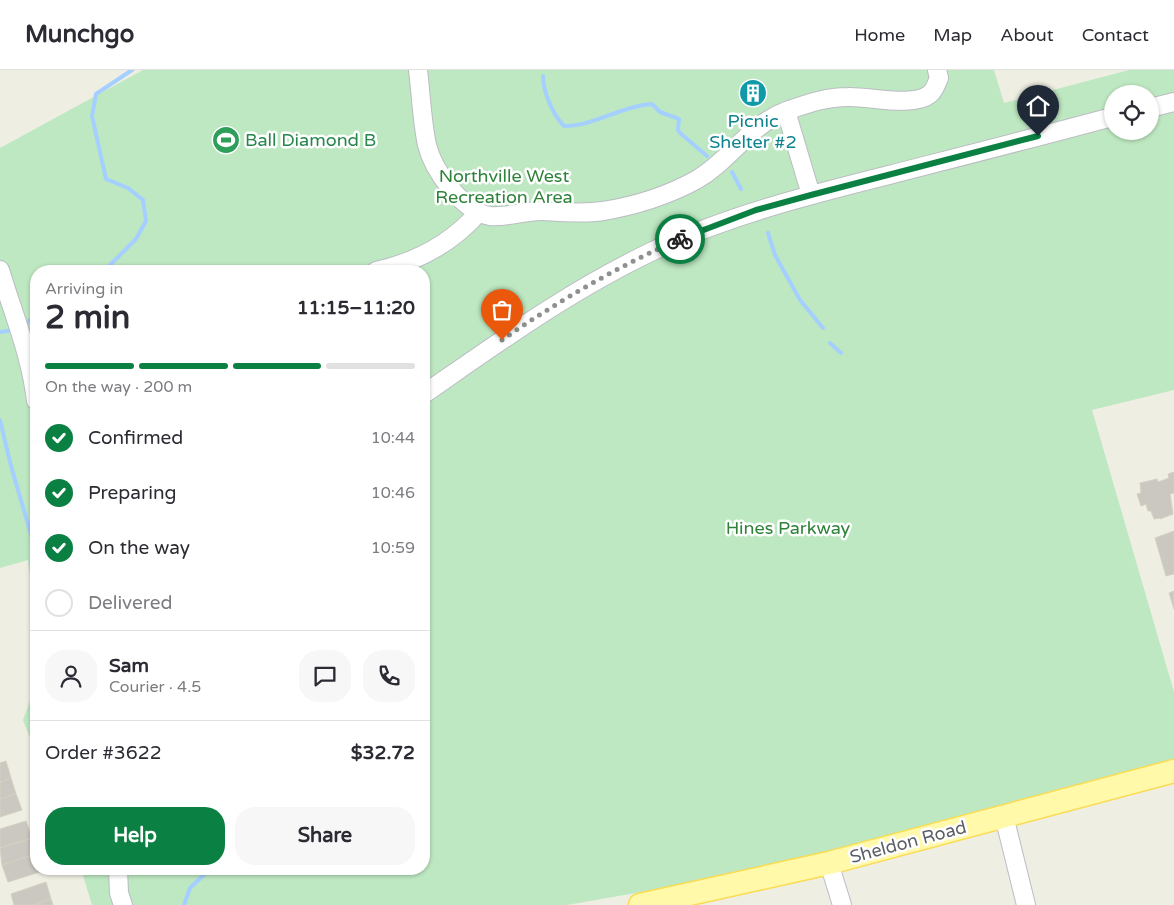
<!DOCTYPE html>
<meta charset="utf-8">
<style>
body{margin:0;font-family:"Varela Round",sans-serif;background:#f7f7f7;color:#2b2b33;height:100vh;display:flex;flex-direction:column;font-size:19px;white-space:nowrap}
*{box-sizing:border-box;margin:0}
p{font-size:16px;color:#7c7c81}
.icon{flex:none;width:28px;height:28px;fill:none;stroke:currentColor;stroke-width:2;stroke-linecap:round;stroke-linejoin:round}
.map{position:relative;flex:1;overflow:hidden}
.sheet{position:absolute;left:30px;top:195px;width:400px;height:610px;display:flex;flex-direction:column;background:#fff;border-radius:20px;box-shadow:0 1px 4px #0004}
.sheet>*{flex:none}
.buttons{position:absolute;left:1104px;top:15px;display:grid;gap:10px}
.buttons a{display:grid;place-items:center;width:55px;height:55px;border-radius:50%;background:#fff;box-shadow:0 1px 4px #0004;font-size:25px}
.pin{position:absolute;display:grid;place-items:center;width:42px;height:42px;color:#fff;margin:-51px -21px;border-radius:50% 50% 50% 0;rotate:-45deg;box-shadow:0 0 5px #0007}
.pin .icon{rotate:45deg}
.courier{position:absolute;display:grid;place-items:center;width:50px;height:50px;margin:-25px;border:4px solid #0b8043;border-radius:50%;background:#fff;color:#222;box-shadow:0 1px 6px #0007}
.head em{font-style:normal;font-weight:700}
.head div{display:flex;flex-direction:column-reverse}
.head{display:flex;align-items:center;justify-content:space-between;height:85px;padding:0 15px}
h1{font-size:32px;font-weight:700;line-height:38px}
.bar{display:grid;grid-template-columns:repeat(4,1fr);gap:8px 5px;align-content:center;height:60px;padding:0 15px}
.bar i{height:6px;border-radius:4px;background:#e1e1e2}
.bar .current{background:#0b8043}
.bar p{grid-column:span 4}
.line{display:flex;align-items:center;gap:12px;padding:0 15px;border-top:1px solid #e1e1e2}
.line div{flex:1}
.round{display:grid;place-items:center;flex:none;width:52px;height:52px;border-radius:20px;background:#f7f7f7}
ol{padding:0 15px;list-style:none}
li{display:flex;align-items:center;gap:15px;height:55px}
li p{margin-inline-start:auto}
li .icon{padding:5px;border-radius:50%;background:#0b8043;color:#fff;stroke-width:4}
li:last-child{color:#7c7c81}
li i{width:28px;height:28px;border:2px solid #e1e1e2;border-radius:50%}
.primary-button{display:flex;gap:10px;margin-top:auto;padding:10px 15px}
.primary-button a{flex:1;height:58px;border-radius:20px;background:#0b8043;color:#fff;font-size:20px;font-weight:700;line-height:58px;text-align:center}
.primary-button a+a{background:#f7f7f7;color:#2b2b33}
header{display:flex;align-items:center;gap:30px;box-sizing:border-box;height:70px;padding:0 25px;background:#fff;border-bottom:1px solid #e1e1e2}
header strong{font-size:24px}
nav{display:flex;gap:28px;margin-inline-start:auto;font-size:18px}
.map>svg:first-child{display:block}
.green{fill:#bee8c2;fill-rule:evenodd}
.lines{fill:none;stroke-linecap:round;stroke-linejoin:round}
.stream{stroke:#a4cfff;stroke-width:4}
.building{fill:#cac8c0;stroke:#d4d0c1}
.minor-casing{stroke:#bbbdc3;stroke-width:20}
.major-casing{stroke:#fbdb51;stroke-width:25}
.minor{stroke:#fff;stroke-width:18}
.major{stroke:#fff9a9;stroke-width:22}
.done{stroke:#8f9191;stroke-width:5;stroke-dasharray:0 9}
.route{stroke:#0b8043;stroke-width:6}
.labels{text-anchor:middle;stroke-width:5;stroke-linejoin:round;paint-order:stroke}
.culture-label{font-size:18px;fill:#0d838f;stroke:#fff}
.leisure-label{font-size:18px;fill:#27864d;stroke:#fff;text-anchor:start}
.park-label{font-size:18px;fill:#2e823a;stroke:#fff}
.street-label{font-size:18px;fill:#5b5f65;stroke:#fff}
</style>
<header>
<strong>Munchgo</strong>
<nav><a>Home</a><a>Map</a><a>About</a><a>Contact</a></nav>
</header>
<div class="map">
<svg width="1174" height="835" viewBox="0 0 1174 835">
<rect width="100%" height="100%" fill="#efeee3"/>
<!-- green -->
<path class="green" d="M143,0H994L1004,33L1129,0H1174V320L1092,340L1174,622V689L739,805L567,835H92L81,799H424V201H36V558L28,490L0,498V78ZM1112,24H1150V61H1112Z
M36,614V683L23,650Z"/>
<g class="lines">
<!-- stream -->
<path class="stream" d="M543,6C543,22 553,45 564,56C595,56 621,36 652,34L660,42L679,49L678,60L680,63L707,86
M732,102L741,119
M768,163L775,185L800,230L823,258
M104,201L136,169L146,151L143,130L128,118L106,109L92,46L96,24L132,0
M23,255L36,246
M0,262L15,260
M830,273L841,283
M0,350L11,396L36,482
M36,634V642
M184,835L190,818L210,799"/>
</g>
<!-- building -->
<path class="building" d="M759,16L762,24L747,30L744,23Z
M1174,402V423L1170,424L1173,444L1160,449V448L1154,449L1151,441H1148L1146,434L1141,436L1137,424L1141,423L1140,413L1157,409L1158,412L1169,408L1168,404Z
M1174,461V504L1166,506L1155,468Z
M1174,521V539L1169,523Z
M6,691L11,708L0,712V693Z
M11,708L16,724L0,729V712Z
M16,724L22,740L0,747V729Z
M26,751L32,768L0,778V759Z
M32,768L36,784L2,795L0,778Z
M36,784V799L43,801L8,812L2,795Z
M46,812L51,829L35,835H14L11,824Z
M51,829L53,835H35Z"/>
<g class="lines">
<!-- minor casing -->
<g class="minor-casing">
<path id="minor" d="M418,0C421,25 422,51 427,75C433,100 463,142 490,146C507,148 526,140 543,141C562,142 583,144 603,141C634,136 669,125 696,110C731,90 749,54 789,40C809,33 827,27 848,27C869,26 913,38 930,24C934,21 937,13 939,8L937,0
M1150,38L1174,32
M786,41L811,125
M0,200C13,243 31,286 36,331
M376,201C417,192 452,173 479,142
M424,324C499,272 572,219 655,180C730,145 809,125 889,105C963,86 1038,67 1112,47
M1004,746L1026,835
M829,793L842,835
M118,799L119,823L123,835"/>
</g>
<!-- major casing -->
<g class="major-casing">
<path id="major" d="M640,835L829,793L1174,701"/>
</g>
<!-- minor -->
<use href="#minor" class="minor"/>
<!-- major -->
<use href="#major" class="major"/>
</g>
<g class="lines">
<!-- done -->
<path class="done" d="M502,270C558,231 617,197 680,169"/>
<!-- route -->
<path class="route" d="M680,169L756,140L811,125L1038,66"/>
</g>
<!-- icons -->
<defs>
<g id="building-disc" transform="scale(1.4375)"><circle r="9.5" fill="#0f9aa8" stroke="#fff"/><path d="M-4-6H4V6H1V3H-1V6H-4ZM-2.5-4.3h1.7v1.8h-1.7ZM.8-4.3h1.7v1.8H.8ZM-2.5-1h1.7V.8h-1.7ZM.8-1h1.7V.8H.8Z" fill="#fff"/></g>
<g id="stadium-disc" transform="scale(1.4375)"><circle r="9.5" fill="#2e9e5b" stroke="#fff"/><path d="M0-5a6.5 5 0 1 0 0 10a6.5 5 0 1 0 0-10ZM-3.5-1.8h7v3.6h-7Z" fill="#fff"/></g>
</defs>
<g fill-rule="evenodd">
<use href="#building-disc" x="753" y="23"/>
<use href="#stadium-disc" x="226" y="70"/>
</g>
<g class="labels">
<!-- culture labels -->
<g class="culture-label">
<text x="753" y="57">Picnic<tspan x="753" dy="21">Shelter #2</tspan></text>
</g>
<!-- leisure labels -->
<g class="leisure-label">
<text x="245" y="76">Ball Diamond B</text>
</g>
<!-- park labels -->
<g class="park-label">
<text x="504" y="112">Northville West<tspan x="504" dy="21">Recreation Area</tspan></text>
<text x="788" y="464">Hines Parkway</text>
</g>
<!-- street labels -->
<g class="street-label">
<text transform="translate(908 772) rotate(-15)" y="6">Sheldon Road</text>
</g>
</g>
</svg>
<div class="buttons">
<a><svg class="icon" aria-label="locate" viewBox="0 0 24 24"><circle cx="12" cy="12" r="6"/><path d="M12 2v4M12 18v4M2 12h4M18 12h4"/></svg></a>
</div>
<div class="pin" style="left:502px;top:270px;background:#ea580c"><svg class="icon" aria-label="bag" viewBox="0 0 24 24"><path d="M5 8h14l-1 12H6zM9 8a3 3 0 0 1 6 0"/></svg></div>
<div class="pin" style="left:1038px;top:66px;background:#1f2937"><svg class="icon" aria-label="home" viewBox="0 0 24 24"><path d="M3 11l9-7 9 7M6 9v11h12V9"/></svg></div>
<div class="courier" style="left:680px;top:169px"><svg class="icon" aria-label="bike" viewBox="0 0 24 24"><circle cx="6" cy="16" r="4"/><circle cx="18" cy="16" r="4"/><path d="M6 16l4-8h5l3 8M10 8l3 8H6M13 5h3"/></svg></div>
<section class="sheet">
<div class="head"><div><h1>2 min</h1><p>Arriving in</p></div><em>11:15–11:20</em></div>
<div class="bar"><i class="current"></i><i class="current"></i><i class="current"></i><i></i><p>On the way · 200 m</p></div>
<ol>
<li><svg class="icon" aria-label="check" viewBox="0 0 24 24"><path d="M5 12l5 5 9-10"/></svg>Confirmed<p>10:44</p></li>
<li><svg class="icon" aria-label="check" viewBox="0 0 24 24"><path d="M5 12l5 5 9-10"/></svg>Preparing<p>10:46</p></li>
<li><svg class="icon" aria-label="check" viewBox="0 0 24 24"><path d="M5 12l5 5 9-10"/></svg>On the way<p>10:59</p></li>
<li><i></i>Delivered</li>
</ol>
<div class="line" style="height:90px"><a class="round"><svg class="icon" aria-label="person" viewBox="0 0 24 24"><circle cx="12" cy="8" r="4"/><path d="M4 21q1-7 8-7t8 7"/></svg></a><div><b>Sam</b><p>Courier · 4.5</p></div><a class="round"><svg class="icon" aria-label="chat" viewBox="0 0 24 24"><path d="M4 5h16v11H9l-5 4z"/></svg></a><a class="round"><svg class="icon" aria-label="phone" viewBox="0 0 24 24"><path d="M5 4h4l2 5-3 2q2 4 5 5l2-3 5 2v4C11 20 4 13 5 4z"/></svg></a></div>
<div class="line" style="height:65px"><div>Order #3622</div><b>$32.72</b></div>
<div class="primary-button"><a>Help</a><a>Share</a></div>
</section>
</div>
